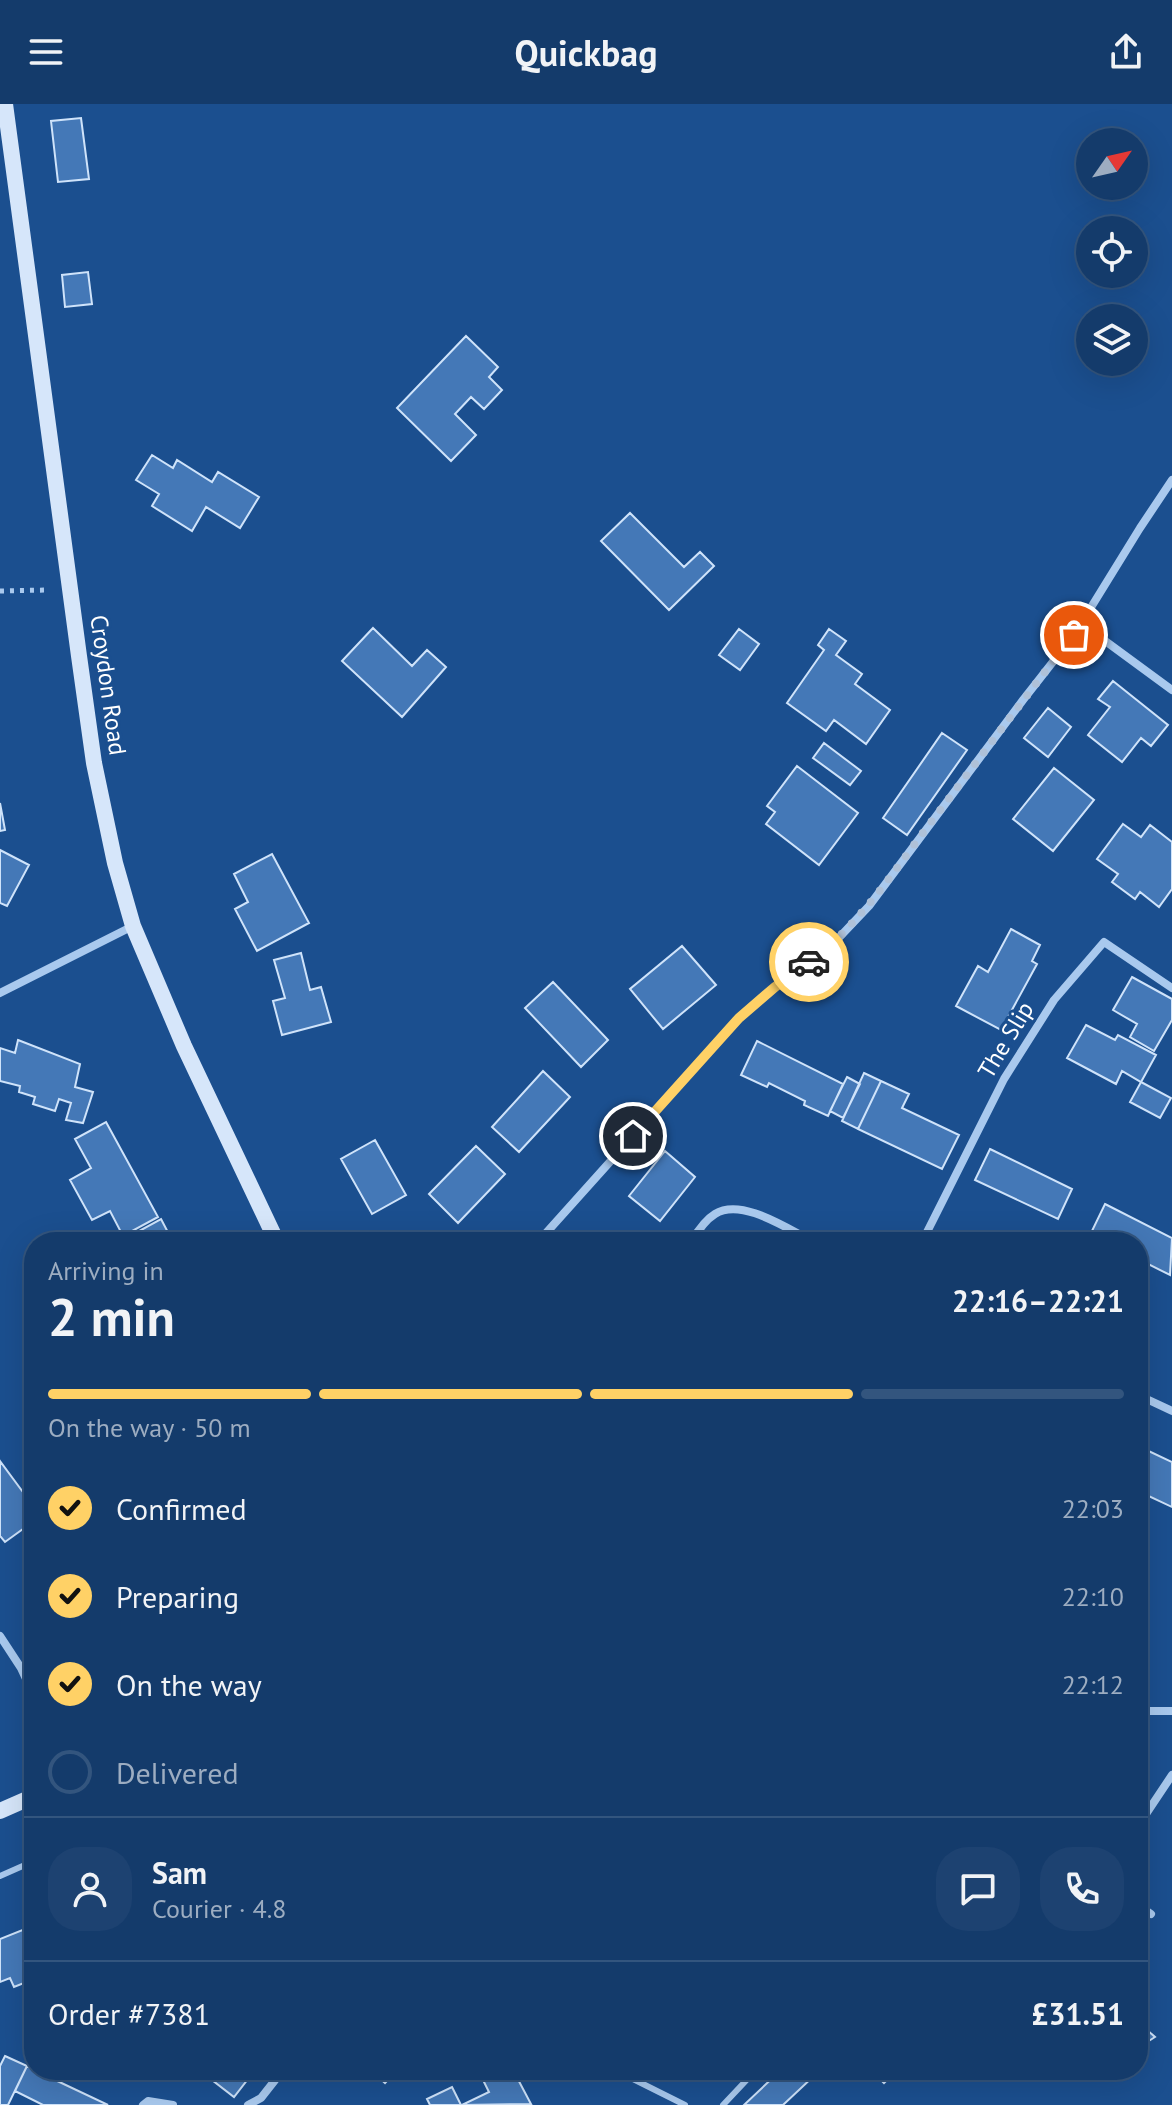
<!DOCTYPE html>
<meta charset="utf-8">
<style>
body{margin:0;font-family:"PT Sans",sans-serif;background:#1d4271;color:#f1f3f6;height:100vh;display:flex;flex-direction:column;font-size:30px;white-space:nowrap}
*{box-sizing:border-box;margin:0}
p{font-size:26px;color:#9dadc1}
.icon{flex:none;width:44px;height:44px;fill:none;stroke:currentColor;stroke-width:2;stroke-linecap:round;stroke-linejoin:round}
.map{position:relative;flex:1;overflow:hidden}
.drawer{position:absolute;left:24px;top:1128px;width:1124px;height:848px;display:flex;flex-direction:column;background:#143b6b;border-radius:32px;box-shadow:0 8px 32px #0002,0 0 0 2px #33557e}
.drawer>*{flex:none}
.needle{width:52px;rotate:56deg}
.controls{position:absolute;left:1076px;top:24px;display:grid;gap:16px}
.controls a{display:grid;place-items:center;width:72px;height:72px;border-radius:50%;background:#143b6b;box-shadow:0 8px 32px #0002,0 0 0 2px #33557e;font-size:40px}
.pin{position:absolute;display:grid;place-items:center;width:68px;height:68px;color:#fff;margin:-34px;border:4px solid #fff;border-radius:50%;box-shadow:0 2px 8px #0007}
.courier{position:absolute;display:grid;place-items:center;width:80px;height:80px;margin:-40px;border:6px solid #ffd166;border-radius:50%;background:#fff;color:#222;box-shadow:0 2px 10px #0007}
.summary em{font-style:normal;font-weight:600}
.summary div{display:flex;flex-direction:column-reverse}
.summary{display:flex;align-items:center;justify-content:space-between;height:136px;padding:0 24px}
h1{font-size:52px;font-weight:600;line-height:60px}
.bar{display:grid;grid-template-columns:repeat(4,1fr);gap:12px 8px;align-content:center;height:96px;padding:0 24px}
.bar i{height:10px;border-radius:6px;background:#33557e}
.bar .active{background:#ffd166}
.bar p{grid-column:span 4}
.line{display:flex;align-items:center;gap:20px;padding:0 24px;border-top:2px solid #33557e}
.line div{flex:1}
.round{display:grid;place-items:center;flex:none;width:84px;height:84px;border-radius:32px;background:#1d4271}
ol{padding:0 24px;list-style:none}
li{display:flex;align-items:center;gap:24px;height:88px}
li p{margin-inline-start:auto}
li .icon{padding:8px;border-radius:50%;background:#ffd166;color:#111;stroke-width:4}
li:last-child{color:#9dadc1}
li i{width:44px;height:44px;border:4px solid #33557e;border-radius:50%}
header{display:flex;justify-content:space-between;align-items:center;height:104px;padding:0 24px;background:#143b6b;font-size:36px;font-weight:600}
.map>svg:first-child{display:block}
.building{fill:#4478b7;stroke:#cfe3fa;stroke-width:2}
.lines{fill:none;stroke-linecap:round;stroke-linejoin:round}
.path{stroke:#a9c9ee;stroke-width:5;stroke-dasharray:4 6;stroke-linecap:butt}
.service{stroke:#a9c9ee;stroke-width:6}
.minor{stroke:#a9c9ee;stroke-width:8}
.secondary{stroke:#d6e6fa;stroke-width:16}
.done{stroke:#afc1d8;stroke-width:8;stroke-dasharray:0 14.4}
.route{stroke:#ffd166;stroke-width:10}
.labels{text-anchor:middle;stroke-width:6;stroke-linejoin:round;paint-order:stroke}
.street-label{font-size:24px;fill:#fff;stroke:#1b4f8f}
</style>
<header><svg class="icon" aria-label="menu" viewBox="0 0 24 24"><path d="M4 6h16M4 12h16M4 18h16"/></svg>Quickbag<svg class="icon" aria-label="share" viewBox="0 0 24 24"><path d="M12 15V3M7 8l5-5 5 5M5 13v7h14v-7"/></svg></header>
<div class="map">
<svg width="1172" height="2001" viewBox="0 0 1172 2001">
<rect width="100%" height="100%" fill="#1b4f8f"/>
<!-- building -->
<path class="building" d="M81,14L89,75L58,78L51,17Z
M88,168L92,200L65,203L62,171Z
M466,232L498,263L489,273L502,286L484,305L471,293L455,310L476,331L451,357L397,304Z
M152,351L173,364L177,356L212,378L218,368L259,393L240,424L206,403L192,427L152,402L159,390L136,376Z
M630,409L684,463L700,448L714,462L669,506L601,437Z
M373,524L412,562L427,546L446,563L402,613L342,557Z
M739,525L759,540L740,566L719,551Z
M829,525L846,537L836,551L862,570L855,580L890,606L866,640L834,616L826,627L787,599L824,546L818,541Z
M1113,577L1168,621L1151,642L1141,634L1122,658L1088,631L1110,603L1098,595Z
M1048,604L1071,623L1048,653L1024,634Z
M942,629L967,646L907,731L883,714Z
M824,639L861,667L850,681L813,654Z
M797,662L858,709L819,761L766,720L775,708L767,702Z
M1054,664L1094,696L1053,747L1013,715Z
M0,699L5,726L0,727Z
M1123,720L1141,733L1150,721L1172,738V785L1159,803L1140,788L1135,795L1112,778L1118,770L1097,755Z
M0,746L29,761L7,802L0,799Z
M272,750L309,819L257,847L235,805L248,798L234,770Z
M1011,825L1040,841L1032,857L1037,860L1001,926L956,902L978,862L988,868Z
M682,842L716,881L663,925L630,885Z
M301,849L310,886L321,883L331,918L282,931L273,897L285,894L274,856Z
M1132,873L1172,895V916L1154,947L1130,933L1137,920L1113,906Z
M553,878L608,936L581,963L525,904Z
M1086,921L1115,936L1118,931L1156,951L1141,978L1122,967L1116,980L1067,954Z
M18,936L80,960L75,983L93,988L83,1019L66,1016L71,999L59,995L55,1007L33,1000L35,993L19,988L20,982L0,977V944L15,949Z
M757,937L843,980L828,1012L804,1001L805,997L769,979L767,983L741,971Z
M543,967L570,993L519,1048L492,1023Z
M864,969L881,977L858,1025L842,1017Z
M847,973L860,980L843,1014L830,1007Z
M881,977L909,990L902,1004L959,1031L942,1065L858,1025Z
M1141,978L1171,994L1160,1014L1130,998Z
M106,1018L158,1113L123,1132L110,1107L92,1116L70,1076L91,1064L75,1035Z
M375,1036L406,1091L372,1110L341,1055Z
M476,1042L505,1070L458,1119L429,1090Z
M990,1045L1072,1085L1058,1115L975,1076Z
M665,1047L695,1073L660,1117L629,1092Z
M1105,1100L1172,1134L1170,1171L1138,1155V1138H1104L1090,1131Z
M161,1115L173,1138H119Z
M593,1128L607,1138H586Z
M1138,1342L1172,1358V1403L1138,1387Z
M0,1357L34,1403V1417L5,1438L0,1432Z
M25,1825L34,1847V1875L14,1883L10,1874L0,1878V1835Z
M1138,1918L1155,1933L1138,1944Z
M5,1952L27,1962L8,2001H0V1962Z
M27,1962L34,1966L108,2001H43L15,1987Z
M114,1966H147L117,1976Z
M220,1966H255L234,1993L212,1976Z
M371,1966H397L385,1979Z
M493,1966H513L531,2000L462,2001L489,1988L481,1972Z
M781,1966H812L816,1970L783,2001H744Z
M871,1966H897L884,1979Z
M452,1983L461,2001H430L427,1995Z"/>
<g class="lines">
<!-- path -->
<path class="path" d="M0,487L47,486"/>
<!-- service -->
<path class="service" d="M0,1772L34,1757
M615,1966L685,2001
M723,2001L756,1966"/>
<!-- minor -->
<path class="minor" d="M1074,531L1140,424L1172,376
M0,889L133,822
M538,1138L739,914L775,883L832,841L869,802L1023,596L1074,531L1093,528L1172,586
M691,1138C697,1128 705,1116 715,1110C742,1093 789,1126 814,1138
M922,1138L1004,975L1054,896L1104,838L1172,884
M1138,1291L1172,1307
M0,1532L21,1564L34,1592
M1138,1607H1172
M1138,1722L1172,1671
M1138,1801L1151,1810
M143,2001L148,1997L173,2001
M248,2001L261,1994L283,1966"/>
<!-- secondary -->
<path class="secondary" d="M5,0L79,552L94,659L115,759L133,822L184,942L277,1138
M0,1707L34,1692"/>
</g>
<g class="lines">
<!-- done -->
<path class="done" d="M809,858C857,823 890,773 925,726C975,661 1023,595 1074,531"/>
<!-- route -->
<path class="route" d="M633,1032L739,914L775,883L809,858"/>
</g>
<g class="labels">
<!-- street labels -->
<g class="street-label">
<text transform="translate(108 581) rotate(82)" y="8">Croydon Road</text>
<text transform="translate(1006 936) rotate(-59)" y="8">The Slip</text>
</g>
</g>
</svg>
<div class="controls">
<a><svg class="needle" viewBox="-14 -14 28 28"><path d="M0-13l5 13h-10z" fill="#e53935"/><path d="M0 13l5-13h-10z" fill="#9dadc1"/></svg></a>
<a><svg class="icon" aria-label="locate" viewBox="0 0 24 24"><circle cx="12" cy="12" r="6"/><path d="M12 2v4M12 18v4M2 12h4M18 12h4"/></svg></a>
<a><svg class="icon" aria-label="layers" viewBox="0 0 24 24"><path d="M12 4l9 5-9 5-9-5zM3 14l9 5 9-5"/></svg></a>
</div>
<div class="pin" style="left:1074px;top:531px;background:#ea580c"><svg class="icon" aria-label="bag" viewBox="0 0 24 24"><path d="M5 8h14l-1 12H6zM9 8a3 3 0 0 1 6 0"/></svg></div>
<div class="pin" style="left:633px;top:1032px;background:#1f2937"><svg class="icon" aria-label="home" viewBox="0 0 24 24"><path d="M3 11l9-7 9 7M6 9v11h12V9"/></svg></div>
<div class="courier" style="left:809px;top:858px"><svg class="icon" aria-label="car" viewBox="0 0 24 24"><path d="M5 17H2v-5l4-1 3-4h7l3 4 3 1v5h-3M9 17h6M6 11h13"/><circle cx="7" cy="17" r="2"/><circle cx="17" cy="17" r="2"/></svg></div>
<section class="drawer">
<div class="summary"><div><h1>2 min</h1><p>Arriving in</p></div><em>22:16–22:21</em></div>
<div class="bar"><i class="active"></i><i class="active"></i><i class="active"></i><i></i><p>On the way · 50 m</p></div>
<ol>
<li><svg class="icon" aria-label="check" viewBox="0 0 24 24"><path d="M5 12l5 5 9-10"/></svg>Confirmed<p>22:03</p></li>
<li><svg class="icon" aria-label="check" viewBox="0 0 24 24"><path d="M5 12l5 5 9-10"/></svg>Preparing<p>22:10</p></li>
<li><svg class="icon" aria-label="check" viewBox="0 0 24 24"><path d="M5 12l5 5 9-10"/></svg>On the way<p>22:12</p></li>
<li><i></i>Delivered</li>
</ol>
<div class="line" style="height:144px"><a class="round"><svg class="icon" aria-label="person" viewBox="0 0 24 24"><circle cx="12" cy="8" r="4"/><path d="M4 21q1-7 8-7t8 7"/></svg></a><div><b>Sam</b><p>Courier · 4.8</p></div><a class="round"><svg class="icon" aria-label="chat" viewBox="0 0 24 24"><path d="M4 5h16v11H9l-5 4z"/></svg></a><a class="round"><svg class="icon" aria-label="phone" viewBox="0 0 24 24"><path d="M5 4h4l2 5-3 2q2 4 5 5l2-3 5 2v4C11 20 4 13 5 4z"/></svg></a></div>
<div class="line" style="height:104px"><div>Order #7381</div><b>£31.51</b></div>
</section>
</div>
